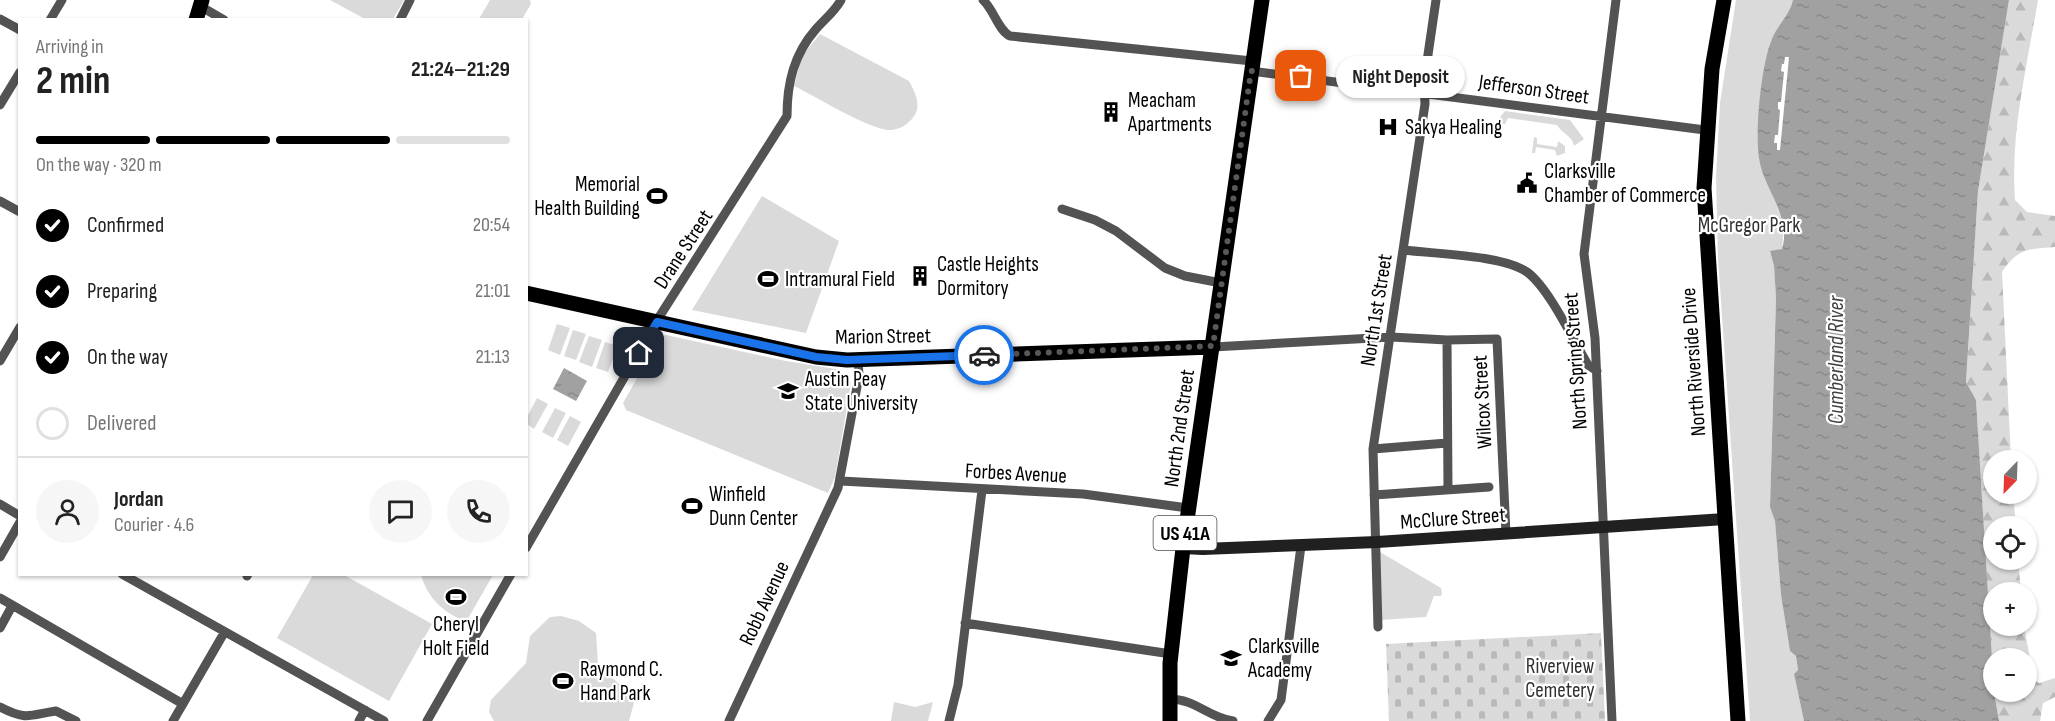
<!DOCTYPE html>
<meta charset="utf-8">
<style>
body{margin:0;font-family:"Sofia Sans Condensed",sans-serif;background:#f6f6f6;color:#222;height:100vh;display:flex;flex-direction:column;font-size:22px;white-space:nowrap}
*{box-sizing:border-box;margin:0}
p{font-size:20px;color:#767676}
.icon{flex:none;width:33px;height:33px;fill:none;stroke:currentColor;stroke-width:2;stroke-linecap:round;stroke-linejoin:round}
.map{position:relative;flex:1;overflow:hidden}
.panel{position:absolute;left:18px;top:18px;width:510px;height:558px;display:flex;flex-direction:column;background:#fff;border-radius:0px;box-shadow:0 2px 4px #0004}
.panel>*{flex:none}
.needle{width:39px;rotate:203deg}
.tools{position:absolute;left:1983px;top:450px;display:grid;gap:12px}
.tools a{display:grid;place-items:center;width:54px;height:54px;border-radius:50%;background:#fff;box-shadow:0 2px 4px #0004;font-size:30px}
.pin{position:absolute;display:grid;place-items:center;width:51px;height:51px;color:#fff;margin:-26px;border-radius:12px;box-shadow:0 3px 9px #0006}
.courier{position:absolute;display:grid;place-items:center;width:60px;height:60px;margin:-30px;border:4px solid #1a73e8;border-radius:50%;background:#fff;color:#222;box-shadow:0 2px 8px #0007}
.bubble{position:absolute;height:42px;border-radius:21px;background:#fff;box-shadow:0 2px 4px #0004;font-size:20px;font-weight:700;line-height:42px;text-align:center}
.head em{font-style:normal;font-weight:700}
.head div{display:flex;flex-direction:column-reverse}
.head{display:flex;align-items:center;justify-content:space-between;height:102px;padding:0 18px}
h1{font-size:39px;font-weight:700;line-height:45px}
.bar{display:grid;grid-template-columns:repeat(4,1fr);gap:9px 6px;align-content:center;height:72px;padding:0 18px}
.bar i{height:8px;border-radius:4px;background:#e0e0e0}
.bar .selected{background:#000}
.bar p{grid-column:span 4}
.line{display:flex;align-items:center;gap:15px;padding:0 18px;border-top:2px solid #e0e0e0}
.line div{flex:1}
.round{display:grid;place-items:center;flex:none;width:63px;height:63px;border-radius:32px;background:#f6f6f6}
ol{padding:0 18px;list-style:none}
li{display:flex;align-items:center;gap:18px;height:66px}
li p{margin-inline-start:auto}
li .icon{padding:6px;border-radius:50%;background:#000;color:#fff;stroke-width:4}
li:last-child{color:#767676}
li i{width:33px;height:33px;border:3px solid #e0e0e0;border-radius:50%}
.map>svg:first-child{display:block}
.green{fill:#dadada}
.forest{fill:url(#forest-firs)}
.cemetery{fill:url(#cemetery-stones)}
.water{fill:url(#water-ripples)}
.pier{fill:#fff}
.lines{fill:none;stroke-linecap:round;stroke-linejoin:round}
.minor{stroke:#535353;stroke-width:9}
.secondary{stroke:#202020;stroke-width:12}
.primary{stroke:#000;stroke-width:15}
.trunk{stroke:#000;stroke-width:15}
.done{stroke:#595959;stroke-width:6;stroke-dasharray:0 10.8}
.route{stroke:#1a73e8;stroke-width:8}
.labels{text-anchor:middle;stroke-width:4.5;stroke-linejoin:round;paint-order:stroke}
.shield{fill:#fff;stroke:#4c4c4c;stroke-width:1.5}
.shield-label{font-size:20px;font-weight:bold;fill:#000}
.street-label{font-size:21px;fill:#000;stroke:#fff}
.poi-label{font-size:21px;fill:#000;stroke:#fff;text-anchor:start}
.park-label{font-size:21px;fill:#313131;stroke:#fff}
.water-label{font-size:22px;font-style:italic;fill:#424242;stroke:#fff}
</style>
<div class="map">
<svg width="2055" height="721" viewBox="0 0 2055 721">
<defs>
<pattern id="forest-firs" width="22" height="20" patternUnits="userSpaceOnUse" patternTransform="scale(1.5)"><rect width="22" height="20" fill="#dadada"/><path d="M5 1l3.5 6h-7zM16 11l3.5 6h-7z" fill="#b9b9b9"/></pattern>
<pattern id="cemetery-stones" width="16" height="16" patternUnits="userSpaceOnUse" patternTransform="scale(1.5)"><rect width="16" height="16" fill="#dadada"/><path d="M2 7V4a2 2 0 0 1 4 0v3zM10 15v-3a2 2 0 0 1 4 0v3z" fill="#b9b9b9"/></pattern>
<pattern id="water-ripples" width="26" height="14" patternUnits="userSpaceOnUse" patternTransform="scale(1.5)"><rect width="26" height="14" fill="#a1a1a1"/><path d="M2 4q2-2 4 0t4 0M15 11q2-2 4 0t4 0" fill="none" stroke="#898989"/></pattern>
</defs>
<rect width="100%" height="100%" fill="#fff"/>
<!-- green -->
<path class="green" d="M330,0H404L393,19H365Z
M490,0H530L531,4L522,19H479Z
M1736,0H1793C1789,16 1777,28 1770,43L1759,158L1784,226L1782,249L1770,252L1774,266L1776,298L1770,507L1775,520L1781,595L1790,651L1796,656L1798,670L1794,674L1804,721H1750L1718,258L1716,178L1720,103Z
M820,34L909,81C916,94 923,108 911,120C905,126 900,129 891,130C871,131 815,96 794,86L802,56Z
M1505,111L1570,120L1584,139L1574,146C1572,135 1562,134 1557,125L1508,118L1505,124H1502L1500,117Z
M1534,137L1537,138V144L1557,147L1558,141L1565,146V153L1557,156L1555,150L1536,147L1535,153H1532Z
M762,196L839,241L806,333L692,310Z
M557,324L570,328L560,355L548,350Z
M573,330L586,334L576,360L564,356Z
M666,335L786,361L842,370L841,380L851,381V384L835,477L828,493L626,410L623,403L661,336Z
M589,336L602,340L592,367L579,362Z
M605,342L618,346L608,372L596,368Z
M537,398L548,404L534,429L527,424V417Z
M555,408L566,413L553,438L542,432Z
M570,416L581,422L568,446L557,440Z
M1380,552L1441,588L1442,593L1441,596H1434L1426,617L1380,620Z
M313,575H344L432,624L389,701L277,638Z
M421,575H493L466,622C443,612 428,599 421,575Z
M561,616L579,621L596,633L598,664L635,699L629,721H494L489,712L491,700L526,663L530,636L550,617Z
M894,702L915,707L933,702L928,721H891Z"/>
<!-- forest -->
<path class="forest" d="M2009,0H2038C2027,66 2010,133 2015,200L2027,212L2055,216V247C2028,249 2018,248 2002,272L2011,460H1994V494H2013L2016,526H1994V560H2018L2021,592H1994V626H2024L2034,680L2039,683L2055,678V697L2043,703L2040,721H1999L1994,692H2026V658H1994L1993,684L1976,400L1966,382L1978,191Z"/>
<!-- cemetery -->
<path class="cemetery" d="M1601,633L1605,721H1389L1386,644Z"/>
<!-- water -->
<path class="water" d="M1793,0H2009L1978,191L1966,382L1976,400L1994,692L1999,721H1804L1794,674L1798,670L1796,656L1790,651L1781,595L1775,521L1770,507L1776,298L1774,266L1770,251L1782,249C1792,217 1763,188 1759,158C1755,129 1761,71 1770,44C1775,27 1789,17 1793,0Z
M564,368L587,381L576,401L553,389Z"/>
<!-- pier -->
<path class="pier" d="M1785,57H1789L1780,150H1777V143H1774L1775,135H1778L1780,110L1778,109V102H1781L1784,72L1781,71L1782,64H1784Z"/>
<g class="lines">
<!-- minor -->
<path class="minor" d="M983,0C994,10 998,30 1010,36L1252,61
M200,6L224,20
M0,19L20,30
M50,20L62,0
M400,20L410,0
M1251,71L1705,130
M0,105L20,72
M0,201L20,212
M1062,209L1095,220L1116,231L1165,268L1185,276L1221,283
M1404,250C1434,254 1503,255 1527,272C1549,288 1573,340 1588,365L1597,371
M1447,340L1448,490
M1213,347L1391,337L1447,340L1497,339L1506,534
M0,361L20,327
M1373,449L1447,443
M841,481L1083,494L1188,508
M1374,495L1489,487
M0,504L20,516
M526,548L656,322L787,116C787,83 794,54 816,29C825,19 835,11 841,0
M0,557L20,522
M122,574L384,721
M247,576L248,574
M0,598L183,704
M965,623L1171,654
M1378,627L1373,449L1425,104L1424,82L1436,0
M0,628L12,606
M1169,699C1196,699 1207,717 1233,721
M0,707C27,721 29,715 56,711L76,721
M173,721L224,633
M359,721L365,710
M427,721L511,574
M729,721L838,488L859,376L858,359
M949,721L958,685L982,490
M1268,721L1281,700L1301,546
M1612,721L1595,338L1584,254L1616,0"/>
<!-- secondary -->
<path class="secondary" d="M1183,548L1203,549L1377,542L1725,519"/>
<!-- primary -->
<path class="primary" d="M196,20L202,0
M526,293L816,357L847,360L1213,347
M1170,721V663L1183,548L1262,0"/>
<!-- trunk -->
<path class="trunk" d="M1724,0L1712,69L1704,188L1738,721"/>
</g>
<g class="lines">
<!-- done -->
<path class="done" d="M984,355L1213,346L1251,71L1301,76"/>
<!-- route -->
<path class="route" d="M639,353L657,322L816,357L847,360L984,355"/>
</g>
<!-- icons -->
<defs>
<g id="building-bare" transform="scale(1.62)"><path d="M-4-6H4V6H1V3H-1V6H-4ZM-2.5-4.3h1.7v1.8h-1.7ZM.8-4.3h1.7v1.8H.8ZM-2.5-1h1.7V.8h-1.7ZM.8-1h1.7V.8H.8Z" fill="#000" stroke="#fff" stroke-width="2.5" paint-order="stroke"/></g>
<g id="hospital-bare" transform="scale(1.62)"><path d="M-5-5h3v3.5h4V-5h3V5h-3V1.5h-4V5h-3Z" fill="#000" stroke="#fff" stroke-width="2.5" paint-order="stroke"/></g>
<g id="civic-bare" transform="scale(1.62)"><path d="M-.6-6.5H3V-4.5H.6V-3L4-1V1h2V6H-6V1h2V-1L-.6-3ZM-1.2 2.5V6h2.4V2.5Z" fill="#000" stroke="#fff" stroke-width="2.5" paint-order="stroke"/></g>
<g id="stadium-bare" transform="scale(1.62)"><path d="M0-5a6.5 5 0 1 0 0 10a6.5 5 0 1 0 0-10ZM-3.5-1.8h7v3.6h-7Z" fill="#000" stroke="#fff" stroke-width="2.5" paint-order="stroke"/></g>
<g id="university-bare" transform="scale(1.62)"><path d="M0-5L7-2L0 1L-7-2ZM-4 1L0 2.5L4 1V4Q0 6-4 4Z" fill="#000" stroke="#fff" stroke-width="2.5" paint-order="stroke"/></g>
<g id="school-bare" transform="scale(1.62)"><path d="M0-5L7-2L0 1L-7-2ZM-4 1L0 2.5L4 1V4Q0 6-4 4Z" fill="#000" stroke="#fff" stroke-width="2.5" paint-order="stroke"/></g>
</defs>
<g fill-rule="evenodd">
<use href="#building-bare" x="1111" y="112"/>
<use href="#hospital-bare" x="1388" y="127"/>
<use href="#civic-bare" x="1527" y="183"/>
<use href="#stadium-bare" x="657" y="196"/>
<use href="#building-bare" x="920" y="276"/>
<use href="#stadium-bare" x="768" y="279"/>
<use href="#university-bare" x="788" y="391"/>
<use href="#stadium-bare" x="692" y="506"/>
<use href="#stadium-bare" x="456" y="597"/>
<use href="#school-bare" x="1231" y="658"/>
<use href="#stadium-bare" x="563" y="681"/>
</g>
<g class="labels">
<!-- shield labels -->
<rect class="shield" x="1153.5" y="516" width="63" height="34" rx="4.5"/>
<g class="shield-label">
<text x="1185" y="540">US 41A</text>
</g>
<!-- street labels -->
<g class="street-label">
<text transform="translate(1534 89) rotate(8)" y="7">Jefferson Street</text>
<text transform="translate(683 249) rotate(-57)" y="7">Drane Street</text>
<text transform="translate(1376 310) rotate(-81)" y="7">North 1st Street</text>
<text transform="translate(883 336) rotate(-1)" y="7">Marion Street</text>
<text transform="translate(1575 361) rotate(-94)" y="7">North Spring Street</text>
<text transform="translate(1693 362) rotate(-94)" y="7">North Riverside Drive</text>
<text transform="translate(1482 402) rotate(-93)" y="7">Wilcox Street</text>
<text transform="translate(1179 428) rotate(-82)" y="7">North 2nd Street</text>
<text transform="translate(1016 473) rotate(3)" y="7">Forbes Avenue</text>
<text transform="translate(1453 518) rotate(-4)" y="7">McClure Street</text>
<text transform="translate(764 603) rotate(-65)" y="7">Robb Avenue</text>
</g>
<!-- poi labels -->
<g class="poi-label">
<text x="1128" y="107">Meacham<tspan x="1128" dy="24">Apartments</tspan></text>
<text x="1405" y="134">Sakya Healing</text>
<text x="1544" y="178">Clarksville<tspan x="1544" dy="24">Chamber of Commerce</tspan></text>
<text x="640" y="191" text-anchor="end">Memorial<tspan x="640" dy="24">Health Building</tspan></text>
<text x="937" y="271">Castle Heights<tspan x="937" dy="24">Dormitory</tspan></text>
<text x="785" y="286">Intramural Field</text>
<text x="805" y="386">Austin Peay<tspan x="805" dy="24">State University</tspan></text>
<text x="709" y="501">Winfield<tspan x="709" dy="24">Dunn Center</tspan></text>
<text x="456" y="631" text-anchor="middle">Cheryl<tspan x="456" dy="24">Holt Field</tspan></text>
<text x="1248" y="653">Clarksville<tspan x="1248" dy="24">Academy</tspan></text>
<text x="580" y="676">Raymond C.<tspan x="580" dy="24">Hand Park</tspan></text>
</g>
<!-- park labels -->
<g class="park-label">
<text x="1749" y="232">McGregor Park</text>
<text x="1560" y="673">Riverview<tspan x="1560" dy="24">Cemetery</tspan></text>
</g>
<!-- water labels -->
<g class="water-label">
<text transform="translate(1835 360) rotate(-90)" y="8">Cumberland River</text>
</g>
</g>
</svg>
<div class="tools">
<a><svg class="needle" viewBox="-14 -14 28 28"><path d="M0-13l5 13h-10z" fill="#e53935"/><path d="M0 13l5-13h-10z" fill="#767676"/></svg></a>
<a><svg class="icon" aria-label="locate" viewBox="0 0 24 24"><circle cx="12" cy="12" r="6"/><path d="M12 2v4M12 18v4M2 12h4M18 12h4"/></svg></a>
<a>+</a>
<a>−</a>
</div>
<div class="pin" style="left:1301px;top:76px;background:#ea580c"><svg class="icon" aria-label="bag" viewBox="0 0 24 24"><path d="M5 8h14l-1 12H6zM9 8a3 3 0 0 1 6 0"/></svg></div>
<div class="pin" style="left:639px;top:353px;background:#1f2937"><svg class="icon" aria-label="home" viewBox="0 0 24 24"><path d="M3 11l9-7 9 7M6 9v11h12V9"/></svg></div>
<div class="courier" style="left:984px;top:355px"><svg class="icon" aria-label="car" viewBox="0 0 24 24"><path d="M5 17H2v-5l4-1 3-4h7l3 4 3 1v5h-3M9 17h6M6 11h13"/><circle cx="7" cy="17" r="2"/><circle cx="17" cy="17" r="2"/></svg></div>
<div class="bubble" style="left:1336px;top:56px;width:129px">Night Deposit</div>
<section class="panel">
<div class="head"><div><h1>2 min</h1><p>Arriving in</p></div><em>21:24–21:29</em></div>
<div class="bar"><i class="selected"></i><i class="selected"></i><i class="selected"></i><i></i><p>On the way · 320 m</p></div>
<ol>
<li><svg class="icon" aria-label="check" viewBox="0 0 24 24"><path d="M5 12l5 5 9-10"/></svg>Confirmed<p>20:54</p></li>
<li><svg class="icon" aria-label="check" viewBox="0 0 24 24"><path d="M5 12l5 5 9-10"/></svg>Preparing<p>21:01</p></li>
<li><svg class="icon" aria-label="check" viewBox="0 0 24 24"><path d="M5 12l5 5 9-10"/></svg>On the way<p>21:13</p></li>
<li><i></i>Delivered</li>
</ol>
<div class="line" style="height:108px"><a class="round"><svg class="icon" aria-label="person" viewBox="0 0 24 24"><circle cx="12" cy="8" r="4"/><path d="M4 21q1-7 8-7t8 7"/></svg></a><div><b>Jordan</b><p>Courier · 4.6</p></div><a class="round"><svg class="icon" aria-label="chat" viewBox="0 0 24 24"><path d="M4 5h16v11H9l-5 4z"/></svg></a><a class="round"><svg class="icon" aria-label="phone" viewBox="0 0 24 24"><path d="M5 4h4l2 5-3 2q2 4 5 5l2-3 5 2v4C11 20 4 13 5 4z"/></svg></a></div>
</section>
</div>
